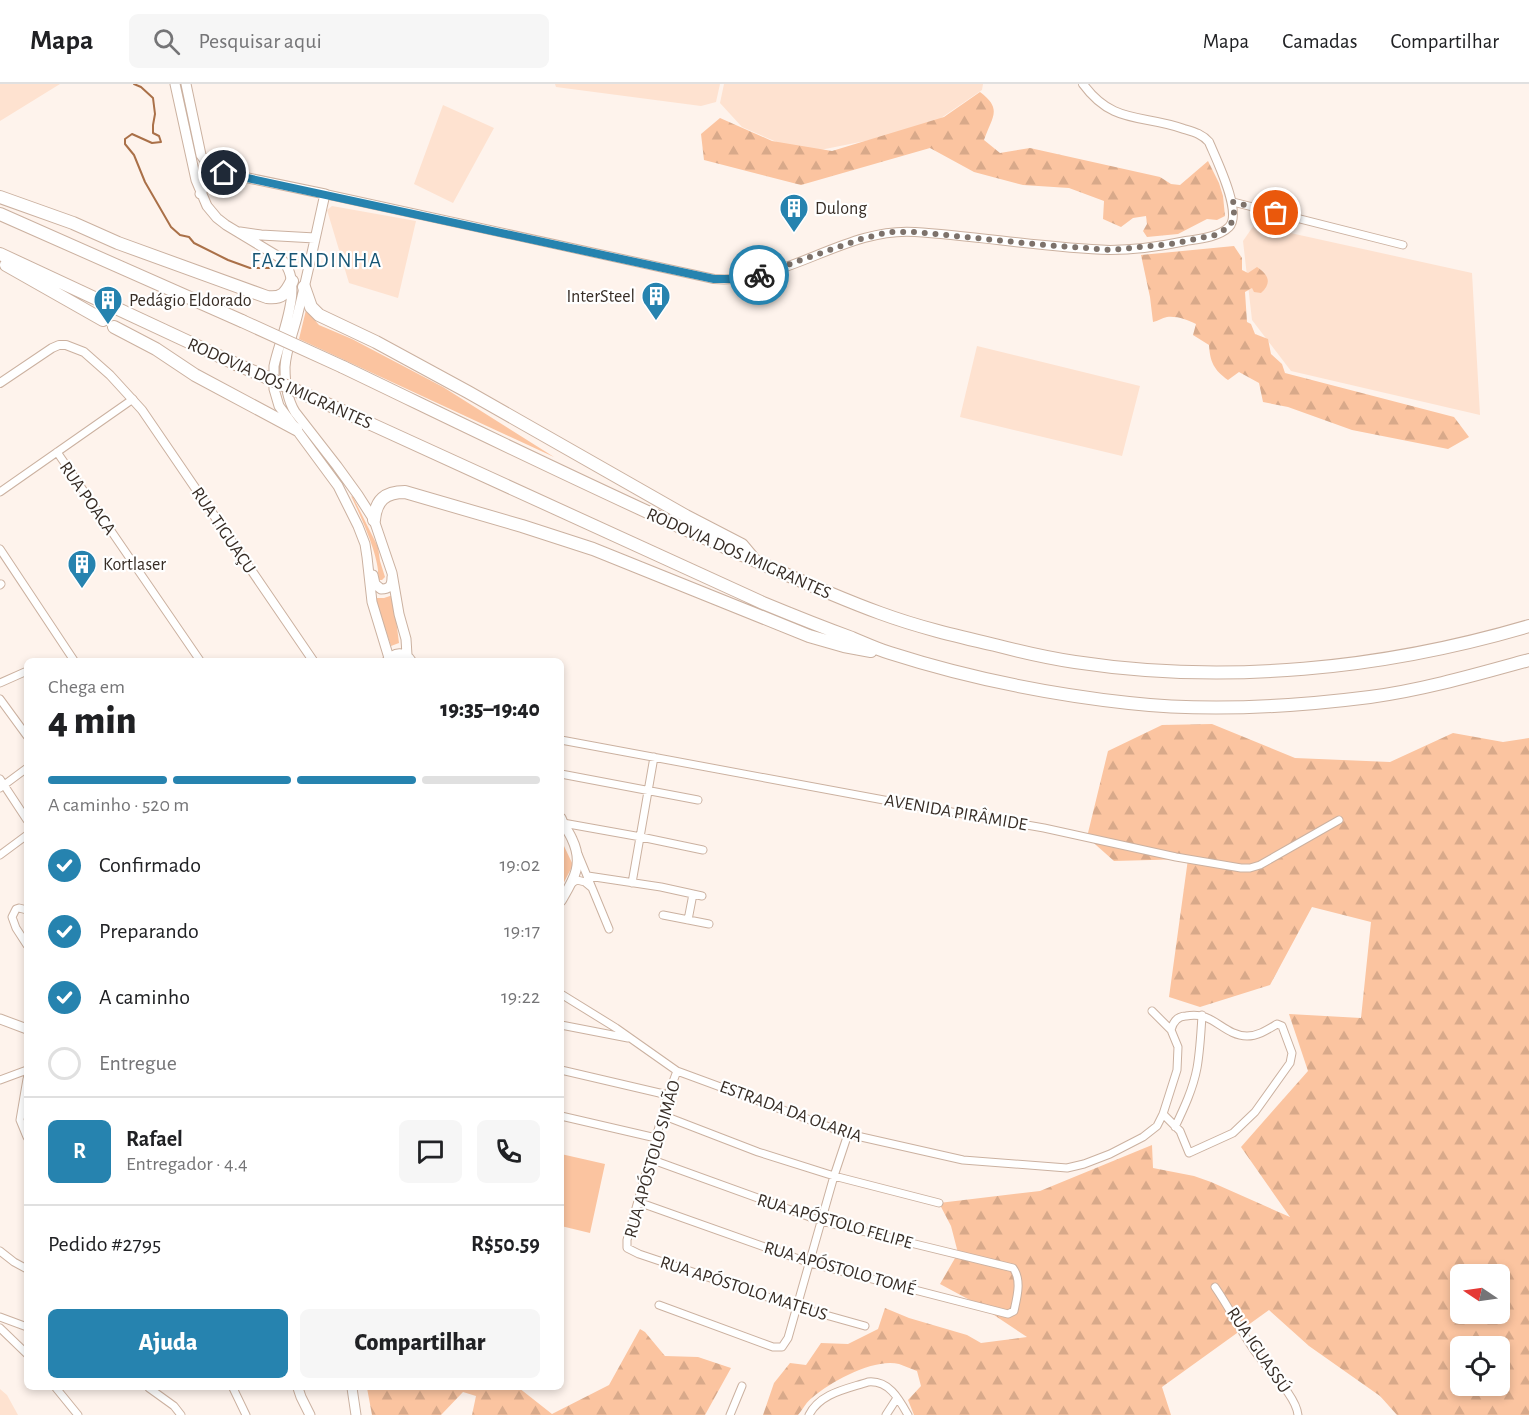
<!DOCTYPE html>
<html lang="pt">
<meta charset="utf-8">
<style>
body{margin:0;font-family:"Alegreya Sans",sans-serif;background:#f6f6f6;color:#202124;height:100vh;display:flex;flex-direction:column;font-size:22px;white-space:nowrap}
*{box-sizing:border-box;margin:0}
p{font-size:20px;color:#757577}
.icon{flex:none;width:33px;height:33px;fill:none;stroke:currentColor;stroke-width:2;stroke-linecap:round;stroke-linejoin:round}
.map{position:relative;flex:1;overflow:hidden}
.details{position:absolute;left:24px;top:574px;width:540px;height:732px;display:flex;flex-direction:column;background:#fff;border-radius:9px;box-shadow:0 3px 9px #0003}
.details>*{flex:none}
.needle{width:39px;rotate:283deg}
.buttons{position:absolute;left:1450px;top:1180px;display:grid;gap:12px}
.buttons a{display:grid;place-items:center;width:60px;height:60px;border-radius:9px;background:#fff;box-shadow:0 3px 9px #0003;font-size:30px}
.pin{position:absolute;display:grid;place-items:center;width:51px;height:51px;color:#fff;margin:-26px;border:3px solid #fff;border-radius:50%;box-shadow:0 2px 6px #0007}
.courier{position:absolute;display:grid;place-items:center;width:60px;height:60px;margin:-30px;border:4px solid #2683af;border-radius:50%;background:#fff;color:#222;box-shadow:0 2px 8px #0007}
.headline em{font-style:normal;font-weight:800}
.headline div{display:flex;flex-direction:column-reverse}
.headline{display:flex;align-items:center;justify-content:space-between;height:102px;padding:0 24px}
h1{font-size:39px;font-weight:800;line-height:45px}
.bar{display:grid;grid-template-columns:repeat(4,1fr);gap:9px 6px;align-content:center;height:72px;padding:0 24px}
.bar i{height:8px;border-radius:4px;background:#e0e0e0}
.bar .selected{background:#2683af}
.bar p{grid-column:span 4}
.line{display:flex;align-items:center;gap:15px;padding:0 24px;border-top:2px solid #e0e0e0}
.line div{flex:1}
.round{display:grid;place-items:center;flex:none;width:63px;height:63px;border-radius:9px;background:#f6f6f6}
ol{padding:0 24px;list-style:none}
li{display:flex;align-items:center;gap:18px;height:66px}
li p{margin-inline-start:auto}
li .icon{padding:6px;border-radius:50%;background:#2683af;color:#fff;stroke-width:4}
li:last-child{color:#757577}
li i{width:33px;height:33px;border:3px solid #e0e0e0;border-radius:50%}
.button{display:flex;gap:12px;margin-top:auto;padding:12px 24px}
.button a{flex:1;height:69px;border-radius:9px;background:#2683af;color:#fff;font-size:24px;font-weight:800;line-height:69px;text-align:center}
.button a+a{background:#f6f6f6;color:#202124}
header{display:flex;align-items:center;gap:36px;box-sizing:border-box;height:84px;padding:0 30px;background:#fff;border-bottom:2px solid #e0e0e0}
header strong{font-size:28px}
nav{display:flex;gap:33px;margin-inline-start:auto;font-size:21px}
.search{width:420px;height:54px;background:#f6f6f6;display:flex;align-items:center;gap:15px;box-sizing:border-box;padding:0 21px;border-radius:9px;color:#757577;font-size:22px}
.map>svg:first-child{display:block}
.built{fill:#fee2d0}
.grass{fill:#fbc4a0}
.forest{fill:url(#forest-firs);fill-rule:evenodd}
.lines{fill:none;stroke-linecap:round;stroke-linejoin:round}
.stream{stroke:#aa7048;stroke-width:2}
.minor-casing{stroke:#cbb1a0;stroke-width:9}
.tertiary-casing{stroke:#cbb1a0;stroke-width:10}
.secondary-casing{stroke:#cbb1a0;stroke-width:11}
.motorway-casing{stroke:#cbb1a0;stroke-width:14}
.minor{stroke:#fff;stroke-width:7}
.tertiary{stroke:#fff;stroke-width:8}
.secondary{stroke:#fff;stroke-width:9}
.motorway{stroke:#fff;stroke-width:12}
.motorway-bridge-casing{stroke:#cbb1a0;stroke-width:14;stroke-linecap:butt}
.motorway-bridge{stroke:#fff;stroke-width:12}
.done{stroke:#7d726b;stroke-width:6;stroke-dasharray:0 10.8}
.route{stroke:#2683af;stroke-width:8}
.labels{text-anchor:middle;stroke-width:4.5;stroke-linejoin:round;paint-order:stroke}
.poi-label{font-size:18px;fill:#372d26;stroke:#fff;text-anchor:start}
.street-label{font-size:18px;fill:#372d26;stroke:#fff}
.quarter-label{font-size:21px;letter-spacing:1.5px;fill:#175675;stroke:#fff}
</style>
<header>
<strong>Mapa</strong>
<div class="search"><svg class="icon" aria-label="search" viewBox="0 0 24 24"><circle cx="10" cy="10" r="6"/><path d="M15 15l6 6"/></svg>Pesquisar aqui</div>
<nav><a>Mapa</a><a>Camadas</a><a>Compartilhar</a></nav>
</header>
<div class="map">
<svg width="1529" height="1331" viewBox="0 0 1529 1331">
<defs>
<pattern id="forest-firs" width="22" height="20" patternUnits="userSpaceOnUse" patternTransform="scale(1.5)"><rect width="22" height="20" fill="#fbc4a0"/><path d="M5 1l3.5 6h-7zM16 11l3.5 6h-7z" fill="#d8a98a"/></pattern>
</defs>
<rect width="100%" height="100%" fill="#fef3ec"/>
<!-- built -->
<path class="built" d="M0,0H60L0,37Z
M555,0H720L716,18L701,22L556,3Z
M724,0H983L982,6L925,45L820,66L786,62L742,43L720,19Z
M443,21L494,44L453,119L414,100Z
M332,122L416,137L398,214L349,199L327,126Z
M1254,141L1472,189L1480,331L1291,287L1252,236L1243,157Z
M977,262L1140,302L1122,372L960,333Z
M0,1305L7,1311L18,1331H0Z"/>
<!-- grass -->
<path class="grass" d="M306,226L319,241L352,255L443,303L554,373L299,255Z
M351,412L353,413L378,463L380,477L385,493L382,496H379C378,492 378,489 378,486C376,466 360,430 351,412Z
M393,511L399,559L391,562L375,514H384Z
M561,762H564L573,781L561,804Z
M561,1070L605,1080L590,1149L561,1142Z"/>
<!-- forest -->
<path class="forest" d="M980,8C1003,25 992,33 984,56L1000,69L1030,64L1160,93L1171,100L1180,101L1208,77L1219,99L1223,112L1225,132L1217,136L1207,135L1178,150L1147,153L1143,147L1147,140L1146,132L1133,134L1121,143L1103,135L1104,117L1069,104L1023,101L974,88L930,64L801,101L704,76L701,50L720,34L772,57L832,67L944,33Z
M1234,162L1242,174V186L1248,189L1257,183C1269,191 1272,199 1261,209L1254,208L1252,204L1245,208L1247,238L1251,240L1255,250L1268,255L1271,270L1282,280L1285,289L1454,333L1469,353L1448,365L1352,346L1288,323L1263,318L1259,299L1239,288L1228,296C1214,286 1210,278 1209,261L1193,251L1196,240C1187,236 1178,232 1167,233C1162,234 1158,237 1153,238L1150,213L1141,171Z
M1212,640L1295,674L1390,678L1453,649L1503,658L1529,654V1331H1397L1380,1312L1309,1262L1269,1226L1162,1303L1171,1331H914L908,1316L921,1302L917,1287C911,1285 905,1282 899,1280C874,1274 832,1297 813,1313C807,1317 803,1325 798,1331H763L774,1299L790,1279L806,1281L821,1259L848,1260L878,1245L885,1224L909,1234L967,1251L981,1259L1027,1253L979,1221L940,1200L958,1169L951,1142L939,1119L1040,1107L1152,1061L1153,1084L1194,1092L1211,1098L1290,1133L1241,1063L1308,987L1289,930L1361,934L1371,838L1312,823L1270,901L1200,923L1169,913L1188,775L1114,777L1087,753L1108,667L1162,641ZM1461,1191H1500V1230H1461ZM1461,1263H1500V1302H1461Z
M640,1245L645,1248L665,1272L698,1273L731,1284L705,1331H472L476,1312L463,1308L441,1331H372L367,1304H519L552,1330L609,1301Z"/>
<g class="lines">
<!-- stream -->
<path class="stream" d="M134,0L141,3L153,14L155,30L153,41V49L159,52L161,58L152,59L132,50L125,55V60L134,71L145,98L171,143L180,151L189,153L194,159L228,176L250,184H273"/>
<!-- minor casing -->
<g class="minor-casing">
<path id="minor" d="M1233,118L1403,161
M57,368L201,578
M0,408L133,315
M0,465L75,578
M0,501L1,500
M0,599L27,587
M0,615L27,652
M561,656L900,719L1044,744L1176,773L1241,784H1250L1260,781L1339,736
M561,690L698,716
M0,695L27,736
M0,704L27,684
M563,739L641,753L703,766
M578,770L609,845
M0,771L27,751
M588,792L661,803L702,812
M572,799L577,796L585,798L591,803
M632,799L654,673
M27,826L19,824L16,825L12,833L16,844L27,861
M663,831L709,840
M688,836L693,810
M561,910L616,944L677,987L848,1050L963,1076L1067,1084L1084,1080L1110,1070L1143,1053L1157,1042L1163,1030L1177,986L1178,963L1171,946L1152,927
M561,941L628,954
M561,986L668,1011
M677,987L668,1011L627,1156V1164L639,1170L797,1223L865,1242
M27,995L20,1036L27,1053
M0,996L27,986
M1163,1030L1180,1047L1189,1069L1233,1049L1255,1028L1290,979L1292,969L1282,942L1277,940C1267,946 1258,952 1247,952C1230,952 1219,938 1205,933C1199,931 1192,931 1186,932C1177,932 1173,938 1171,946
M662,1031L758,1068L834,1092L939,1119
M561,1032L656,1054
M1175,1043C1184,1024 1193,1005 1197,984C1200,967 1201,949 1202,931
M638,1118L810,1179L1008,1230L1014,1227C1017,1213 1022,1196 1013,1184L821,1137L650,1075
M0,1167L14,1178L27,1185
M1215,1203C1229,1223 1240,1246 1254,1266C1266,1284 1296,1311 1298,1331
M659,1221L773,1263H782L788,1254L834,1092L848,1050
M0,1233L27,1243
M0,1244L27,1270
M56,1304L78,1331
M149,1304L174,1322L181,1331
M233,1304L246,1331
M730,1331L742,1302
M809,1331C820,1309 847,1305 868,1298C889,1296 899,1315 908,1331
M886,1331L897,1314"/>
</g>
<!-- tertiary casing -->
<g class="tertiary-casing">
<path id="tertiary" d="M325,110L714,195C785,201 845,143 915,148C980,152 1045,164 1110,166C1135,166 1162,162 1186,157C1199,155 1219,153 1229,143C1243,129 1216,75 1209,58C1202,50 1194,48 1184,45C1142,30 1113,41 1083,0
M0,299L52,264L59,261H66L84,268L110,291L142,326L314,578"/>
</g>
<!-- secondary casing -->
<g class="secondary-casing">
<path id="secondary" d="M175,0L196,96L207,122L217,134L226,141L279,173C308,197 280,252 274,282V305L279,322L338,402L358,442L365,460L367,473L372,518L389,574
M186,0L201,71L209,82L224,89L325,110C316,150 308,189 298,229C294,247 286,265 285,283C285,299 287,315 295,328L337,382L358,411L374,436L392,489L399,530L406,555L407,571
M200,110C206,100 213,93 224,89
M240,148L261,151L315,154
M373,491L375,500L381,505C390,505 392,501 392,493
M386,578C394,568 405,566 412,578
M561,734C564,742 569,748 572,755C584,780 574,795 561,817
M0,935L27,945
M298,1304L301,1313L310,1331
M352,1304L356,1331"/>
</g>
<!-- motorway casing -->
<g class="motorway-casing">
<path id="motorway" d="M0,113L73,139L118,159L267,213C282,215 286,209 292,197
M0,130L242,237
M0,170L236,280
M6,181L103,236
M304,203L311,223L319,231L376,258L468,308L686,432L742,461L752,473
M114,243L156,265L195,291L296,345
M343,283C468,343 592,404 718,460C772,484 825,509 880,529C918,543 956,552 995,561C1022,568 1048,574 1075,578C1226,601 1383,585 1529,542
M336,324L763,519C792,531 822,543 852,554C864,559 877,565 890,569C968,594 1048,610 1129,619C1209,628 1291,623 1370,613C1423,606 1478,590 1529,576
M374,436C376,416 385,408 405,408L522,442L593,465L809,552L844,562L871,567"/>
</g>
<!-- minor -->
<use href="#minor" class="minor"/>
<!-- tertiary -->
<use href="#tertiary" class="tertiary"/>
<!-- secondary -->
<use href="#secondary" class="secondary"/>
<!-- motorway -->
<use href="#motorway" class="motorway"/>
<!-- motorway-bridge casing -->
<g class="motorway-bridge-casing">
<path id="motorway-bridge" d="M242,237L343,283
M236,280L336,324"/>
</g>
<!-- motorway-bridge -->
<use href="#motorway-bridge" class="motorway-bridge"/>
</g>
<g class="lines">
<!-- done -->
<path class="done" d="M759,191L861,155L889,148H915L1045,161L1111,166L1171,160L1215,151L1229,143L1233,136L1234,128L1233,118L1276,129"/>
<!-- route -->
<path class="route" d="M224,89L714,195H736L759,191"/>
</g>
<!-- icons -->
<defs>
<g id="building-pin" transform="scale(1.5)"><path d="M0 17L-7.5 6A9.5 9.5 0 1 1 7.5 6Z" fill="#2683af" stroke="#fff"/><path d="M-4-6H4V6H1V3H-1V6H-4ZM-2.5-4.3h1.7v1.8h-1.7ZM.8-4.3h1.7v1.8H.8ZM-2.5-1h1.7V.8h-1.7ZM.8-1h1.7V.8H.8Z" fill="#fff"/></g>
</defs>
<g fill-rule="evenodd">
<use href="#building-pin" x="794" y="124"/>
<use href="#building-pin" x="656" y="212"/>
<use href="#building-pin" x="108" y="216"/>
<use href="#building-pin" x="82" y="480"/>
</g>
<g class="labels">
<!-- poi labels -->
<g class="poi-label">
<text x="815" y="130">Dulong</text>
<text x="635" y="218" text-anchor="end">InterSteel</text>
<text x="129" y="222">Pedágio Eldorado</text>
<text x="103" y="486">Kortlaser</text>
</g>
<!-- street labels -->
<g class="street-label">
<text transform="translate(280 299) rotate(24)" y="6">RODOVIA DOS IMIGRANTES</text>
<text transform="translate(88 414) rotate(55)" y="6">RUA POACA</text>
<text transform="translate(224 446) rotate(56)" y="6">RUA TIGUAÇU</text>
<text transform="translate(739 469) rotate(24)" y="6">RODOVIA DOS IMIGRANTES</text>
<text transform="translate(956 728) rotate(10)" y="6">AVENIDA PIRÂMIDE</text>
<text transform="translate(791 1027) rotate(20)" y="6">ESTRADA DA OLARIA</text>
<text transform="translate(652 1075) rotate(-74)" y="6">RUA APÓSTOLO SIMÃO</text>
<text transform="translate(835 1137) rotate(16)" y="6">RUA APÓSTOLO FELIPE</text>
<text transform="translate(840 1184) rotate(16)" y="6">RUA APÓSTOLO TOMÉ</text>
<text transform="translate(744 1204) rotate(18)" y="6">RUA APÓSTOLO MATEUS</text>
<text transform="translate(1259 1266) rotate(56)" y="6">RUA IGUASSÚ</text>
</g>
<!-- quarter labels -->
<g class="quarter-label">
<text x="317" y="183">FAZENDINHA</text>
</g>
</g>
</svg>
<div class="buttons">
<a><svg class="needle" viewBox="-14 -14 28 28"><path d="M0-13l5 13h-10z" fill="#e53935"/><path d="M0 13l5-13h-10z" fill="#757577"/></svg></a>
<a><svg class="icon" aria-label="locate" viewBox="0 0 24 24"><circle cx="12" cy="12" r="6"/><path d="M12 2v4M12 18v4M2 12h4M18 12h4"/></svg></a>
</div>
<div class="pin" style="left:1276px;top:129px;background:#ea580c"><svg class="icon" aria-label="bag" viewBox="0 0 24 24"><path d="M5 8h14l-1 12H6zM9 8a3 3 0 0 1 6 0"/></svg></div>
<div class="pin" style="left:224px;top:89px;background:#1f2937"><svg class="icon" aria-label="home" viewBox="0 0 24 24"><path d="M3 11l9-7 9 7M6 9v11h12V9"/></svg></div>
<div class="courier" style="left:759px;top:191px"><svg class="icon" aria-label="bike" viewBox="0 0 24 24"><circle cx="6" cy="16" r="4"/><circle cx="18" cy="16" r="4"/><path d="M6 16l4-8h5l3 8M10 8l3 8H6M13 5h3"/></svg></div>
<section class="details">
<div class="headline"><div><h1>4 min</h1><p>Chega em</p></div><em>19:35–19:40</em></div>
<div class="bar"><i class="selected"></i><i class="selected"></i><i class="selected"></i><i></i><p>A caminho · 520 m</p></div>
<ol>
<li><svg class="icon" aria-label="check" viewBox="0 0 24 24"><path d="M5 12l5 5 9-10"/></svg>Confirmado<p>19:02</p></li>
<li><svg class="icon" aria-label="check" viewBox="0 0 24 24"><path d="M5 12l5 5 9-10"/></svg>Preparando<p>19:17</p></li>
<li><svg class="icon" aria-label="check" viewBox="0 0 24 24"><path d="M5 12l5 5 9-10"/></svg>A caminho<p>19:22</p></li>
<li><i></i>Entregue</li>
</ol>
<div class="line" style="height:108px"><b class="round" style="background:#2683af;color:#fff">R</b><div><b>Rafael</b><p>Entregador · 4.4</p></div><a class="round"><svg class="icon" aria-label="chat" viewBox="0 0 24 24"><path d="M4 5h16v11H9l-5 4z"/></svg></a><a class="round"><svg class="icon" aria-label="phone" viewBox="0 0 24 24"><path d="M5 4h4l2 5-3 2q2 4 5 5l2-3 5 2v4C11 20 4 13 5 4z"/></svg></a></div>
<div class="line" style="height:78px"><div>Pedido #2795</div><b>R$50.59</b></div>
<div class="button"><a>Ajuda</a><a>Compartilhar</a></div>
</section>
</div>
